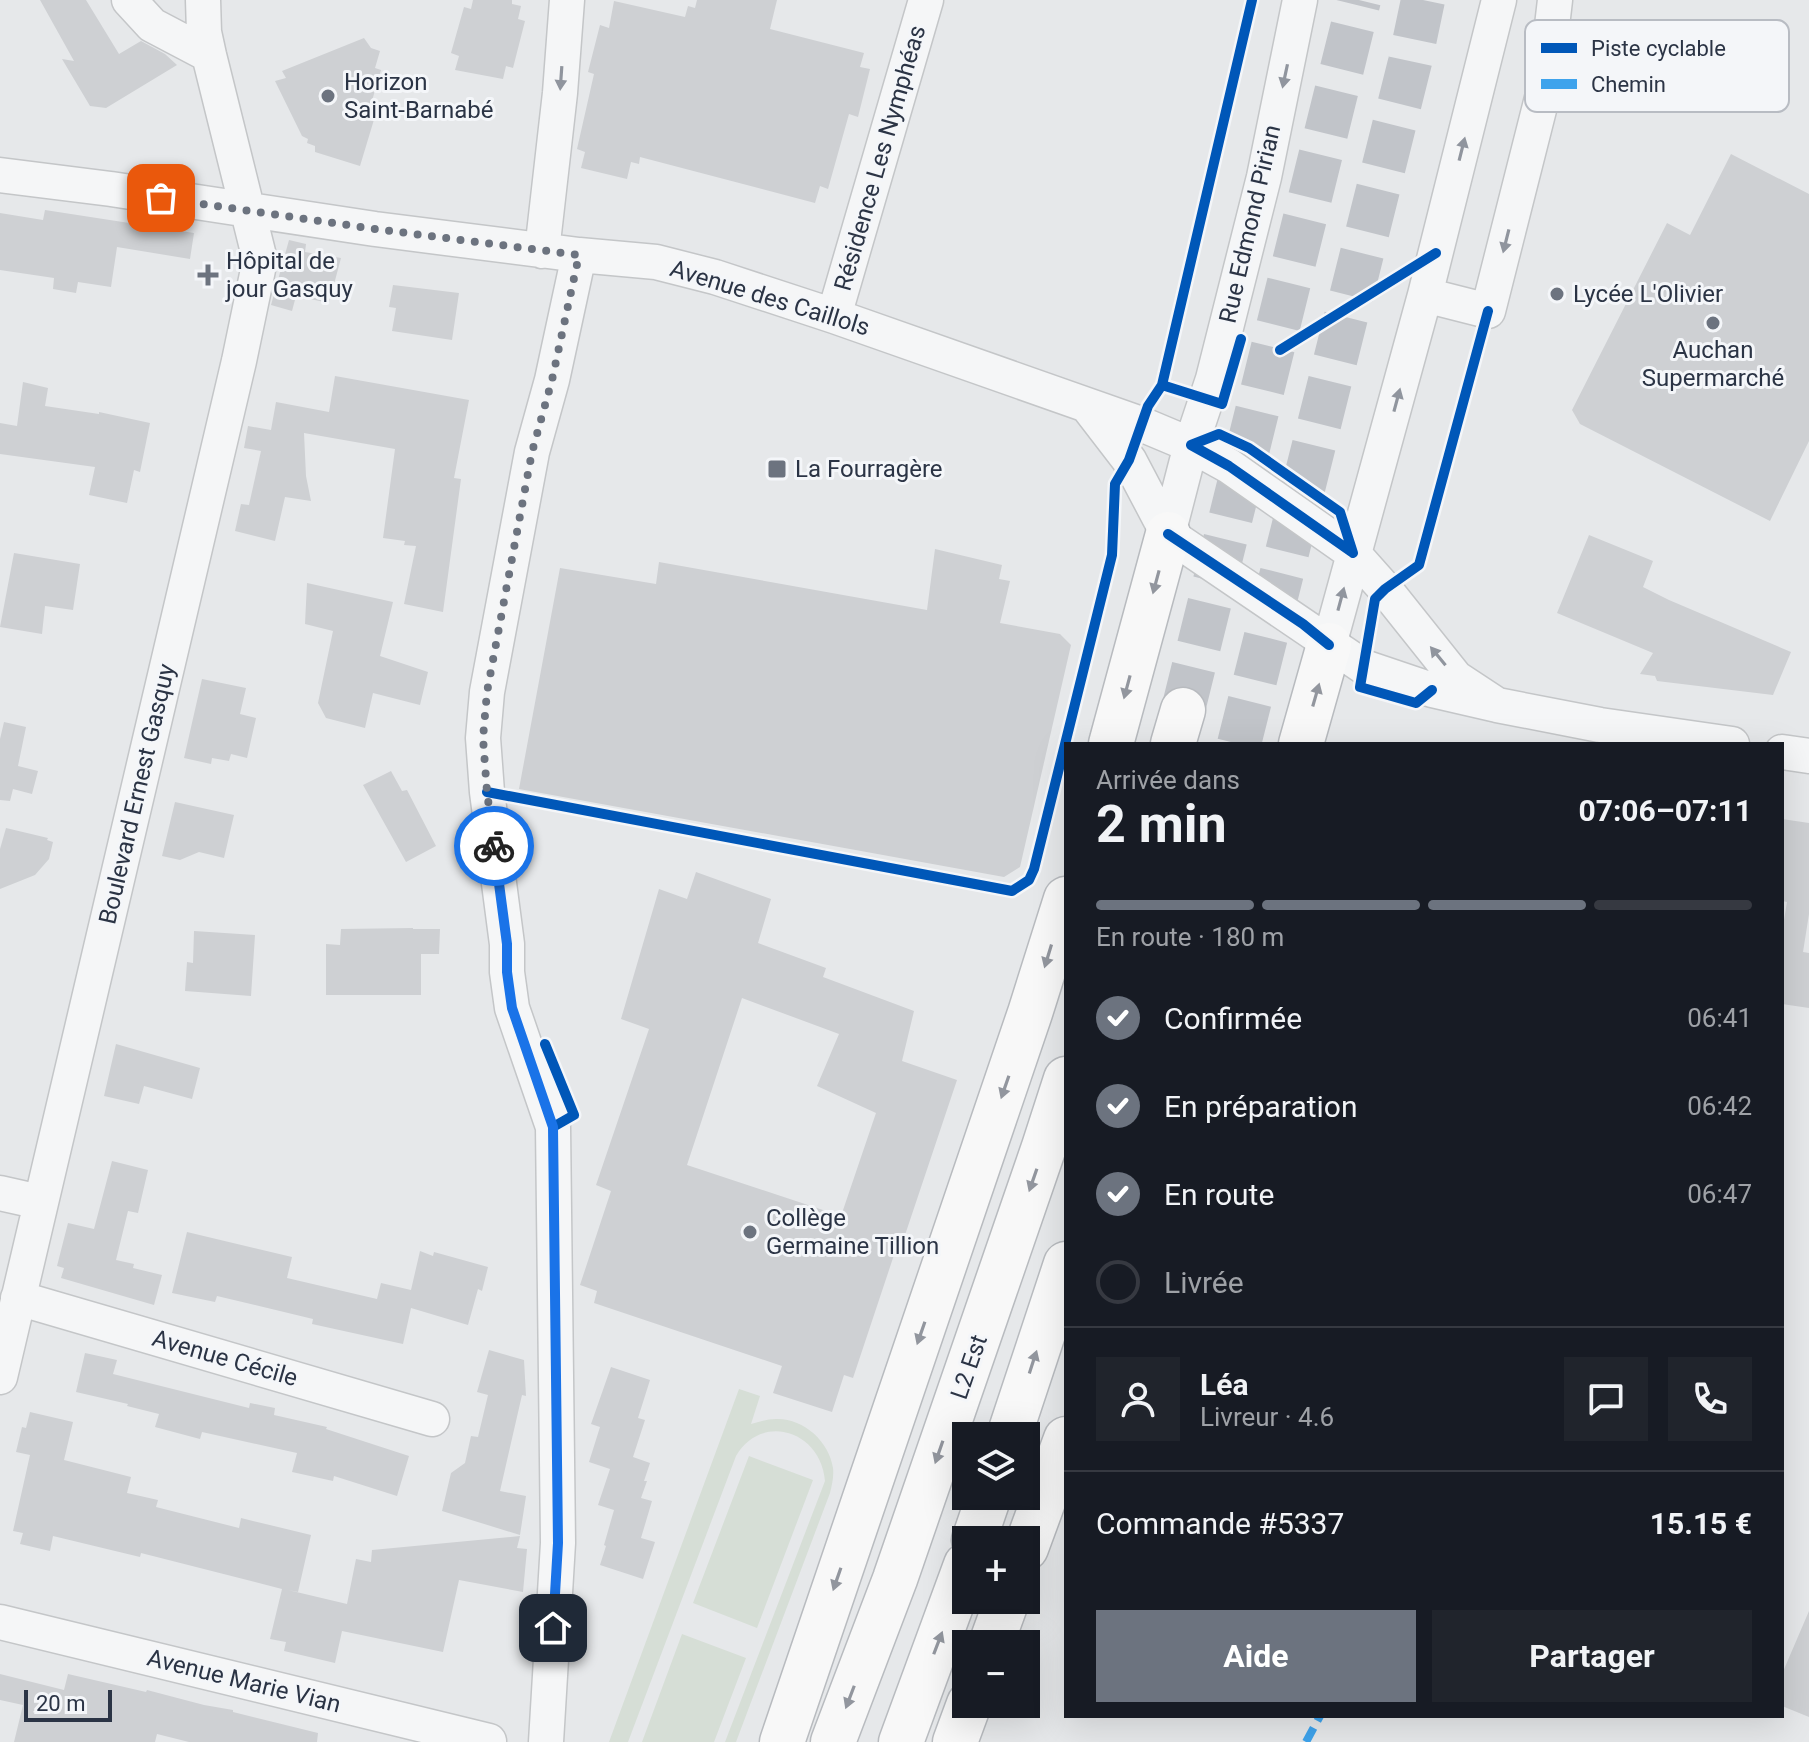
<!DOCTYPE html>
<html lang="fr">
<meta charset="utf-8">
<style>
body{margin:0;font-family:Roboto,sans-serif;background:#20242c;color:#f1f3f6;height:100vh;display:flex;flex-direction:column;font-size:30px;white-space:nowrap}
*{box-sizing:border-box;margin:0}
p{font-size:26px;color:#9ea1a6}
.icon{flex:none;width:44px;height:44px;fill:none;stroke:currentColor;stroke-width:2;stroke-linecap:round;stroke-linejoin:round}
.map{position:relative;flex:1;overflow:hidden}
.drawer{position:absolute;left:1064px;top:742px;width:720px;height:976px;display:flex;flex-direction:column;background:#171b24;border-radius:0px;box-shadow:0 8px 32px #0002}
.drawer>*{flex:none}
.fabs{position:absolute;left:952px;top:1422px;display:grid;gap:16px}
.fabs a{display:grid;place-items:center;width:88px;height:88px;border-radius:0px;background:#171b24;box-shadow:0 8px 32px #0002;font-size:40px}
.scale{position:absolute;left:24px;bottom:20px;width:88px;box-sizing:border-box;padding-left:8px;border:4px solid #2b3445;border-top:0;font-size:22px;line-height:28px;white-space:nowrap;color:#2b3445;-webkit-text-stroke:6px #f4f6f9;paint-order:stroke}
.pin{position:absolute;display:grid;place-items:center;width:68px;height:68px;color:#fff;margin:-34px;border-radius:16px;box-shadow:0 4px 12px #0006}
.courier{position:absolute;display:grid;place-items:center;width:80px;height:80px;margin:-40px;border:6px solid #1a73e8;border-radius:50%;background:#fff;color:#222;box-shadow:0 2px 10px #0007}
.headline em{font-style:normal;font-weight:700}
.headline div{display:flex;flex-direction:column-reverse}
.headline{display:flex;align-items:center;justify-content:space-between;height:136px;padding:0 32px}
h1{font-size:52px;font-weight:700;line-height:60px}
.bar{display:grid;grid-template-columns:repeat(4,1fr);gap:12px 8px;align-content:center;height:96px;padding:0 32px}
.bar i{height:10px;border-radius:6px;background:#363941}
.bar .active{background:#6c737f}
.bar p{grid-column:span 4}
.line{display:flex;align-items:center;gap:20px;padding:0 32px;border-top:2px solid #363941}
.line div{flex:1}
.round{display:grid;place-items:center;flex:none;width:84px;height:84px;border-radius:0px;background:#20242c}
ol{padding:0 32px;list-style:none}
li{display:flex;align-items:center;gap:24px;height:88px}
li p{margin-inline-start:auto}
li .icon{padding:8px;border-radius:50%;background:#6c737f;color:#fff;stroke-width:4}
li:last-child{color:#9ea1a6}
li i{width:44px;height:44px;border:4px solid #363941;border-radius:50%}
.action{display:flex;gap:16px;margin-top:auto;padding:16px 32px}
.action a{flex:1;height:92px;border-radius:0px;background:#6c737f;color:#fff;font-size:32px;font-weight:700;line-height:92px;text-align:center}
.action a+a{background:#20242c;color:#f1f3f6}
.map>svg:first-child{display:block}
.green{fill:#d6ded6}
.building{fill:#ced0d3;fill-rule:evenodd}
.lines{fill:none;stroke-linecap:round;stroke-linejoin:round}
.highway-tunnel{stroke:#c1c4c9;stroke-width:44;stroke-dasharray:44 22;stroke-linecap:butt}
.minor-casing{stroke:#c4c6c8;stroke-width:37}
.highway-casing{stroke:#b8bbbf;stroke-width:47}
.minor{stroke:#f5f6f7;stroke-width:34}
.highway{stroke:#f8f8f8;stroke-width:44}
.quiet{stroke:#3ea3ec;stroke-width:8;stroke-dasharray:16 8;stroke-linecap:butt}
.cycleway-casing{stroke:#f4f6f9;stroke-width:15}
.cycleway{stroke:#0057b8;stroke-width:10}
.oneway{fill:#90959e}
.oneway2{fill:#92969e}
.done{stroke:#6c737f;stroke-width:8;stroke-dasharray:0 14.4}
.route{stroke:#1a73e8;stroke-width:10}
.poi-dot{fill:#6c737f;stroke:#f4f6f9;stroke-width:3}
.labels{text-anchor:middle;stroke-width:6;stroke-linejoin:round;paint-order:stroke}
.poi-label{font-size:24px;fill:#2b3445;stroke:#f4f6f9;text-anchor:start}
.street-label{font-size:24px;fill:#2b3445;stroke:#f4f6f9}
.key{fill:#f4f6f9;stroke:#b8bcc3;stroke-width:2}
.key-label{font-size:22px;fill:#2b3445}
</style>
<div class="map">
<svg width="1809" height="1742" viewBox="0 0 1809 1742">
<rect width="100%" height="100%" fill="#e6e8ea"/>
<!-- green -->
<path class="green" d="M739,1389L760,1396L751,1424C759,1422 767,1419 776,1419C803,1418 829,1441 833,1468C834,1476 832,1485 830,1493L736,1742H725L825,1481C821,1431 762,1412 736,1456L628,1742H609Z
M749,1456L813,1480L757,1628L693,1603Z
M682,1634L746,1658L714,1742H642Z"/>
<!-- building -->
<path class="building" d="M40,0H86L119,54L141,41L165,54L177,65L106,108L90,106L62,59L74,61Z
M473,0H512V4L521,6L518,19L525,21L513,68L506,66L503,79L455,70L459,56L451,53L464,7L471,9Z
M697,0H777L770,29L864,53L860,67L870,69L858,117L849,114L828,189L820,186L815,203L640,157L639,164L631,162L627,179L581,168L585,152L577,149L594,74L588,72L600,25L609,28L614,1L685,17L688,6L695,8Z
M364,38L371,48L380,51L375,68L381,70L369,111L376,113L360,166L315,152V146L307,143L308,139L302,136L275,81L286,78L282,71Z
M1731,154L1809,194V441L1770,521L1580,424L1572,410L1667,223L1690,235Z
M45,210L194,233L190,259L117,247L111,287L78,282L76,293L53,289L54,278L0,270V213L43,220Z
M289,240L306,244L305,252L341,258L329,303L296,296L292,311L271,305Z
M393,285L459,293L452,340L392,331L396,308L389,307Z
M335,376L469,400L454,478L461,479L443,612L404,604L416,546L404,545L405,541L383,538L395,449L304,433L306,476L311,501L285,497L275,541L235,531L241,504L249,505L261,451L244,448L248,426L271,430L276,402L329,412Z
M23,382L48,388L45,406L99,414V412L150,423L140,472L134,470L127,503L89,495L95,467L0,454V423L17,426Z
M1589,535L1653,561L1643,587L1669,600L1791,652L1773,695L1657,681L1655,676L1640,674L1653,653L1557,613Z
M935,549L1002,565L999,579L1010,581L1000,623L1060,634L1071,645L1020,867L1004,877L519,789L560,568L656,584L659,562L927,610Z
M14,553L80,564L73,610L45,606L42,634L0,627Z
M307,583L393,602L380,656L428,672L420,705L373,693L365,728L326,718L318,703L333,631L305,624Z
M202,679L246,688L240,714L256,718L247,758L231,754L229,761L212,758L211,764L184,758Z
M4,722L26,727L18,766L38,771L32,794L13,789L10,801L0,800V739Z
M391,771L402,791L407,790L436,846L406,862L363,785Z
M175,802L234,815L224,858L199,852L180,860L162,856Z
M1782,819L1809,823V914L1803,952L1809,953V1008L1782,1004V932L1787,902L1782,901Z
M6,828L48,838L47,840L53,842L49,859L35,875L0,889V849Z
M696,872L771,899L758,943L826,968L823,977L914,1011L902,1061L957,1080L904,1238L900,1237L853,1378L844,1375L832,1412L773,1393L782,1366L594,1303L597,1291L580,1285L611,1191L596,1185L649,1029L621,1019L659,889L687,899ZM742,998L839,1034L817,1086L876,1113L841,1216L687,1165Z
M413,928V929H440L439,954H421V995H326V944L340,945L341,929Z
M194,931L255,935L251,996L185,991L187,962L193,963Z
M116,1044L200,1068L192,1099L144,1086L139,1104L104,1096Z
M112,1161L148,1170L138,1213L128,1211L116,1260L134,1264L133,1268L162,1275L154,1305L61,1278L64,1268L57,1266L68,1223L94,1229Z
M187,1232L292,1257L287,1278L377,1299L381,1283L411,1290L420,1251L433,1256L434,1252L488,1267L482,1291L478,1289L468,1325L411,1308L403,1344L312,1324L313,1319L217,1296L215,1302L172,1293Z
M489,1350L524,1360L526,1396L522,1395L500,1491L526,1496L520,1535L442,1511L451,1473L465,1463L471,1436L478,1437L488,1395L477,1392Z
M85,1353L117,1360L113,1374L249,1408L250,1403L275,1408L274,1415L327,1427L326,1429L409,1456L397,1496L334,1476L333,1481L292,1472L297,1453L202,1432L200,1439L155,1427L159,1414L127,1406L128,1404L76,1392Z
M611,1367L650,1380L638,1418L645,1420L633,1457L650,1463L644,1481H647L641,1498L652,1501L641,1538L655,1542L643,1579L600,1565L606,1546L604,1545L614,1510L598,1505L610,1469L589,1462L600,1427L591,1424Z
M30,1412L73,1422L64,1460L131,1477L127,1493L158,1500L156,1507L239,1528L241,1518L311,1535L298,1592L288,1590L347,1604L356,1559L371,1562L372,1550L520,1536L517,1548L527,1549L523,1592L459,1580L443,1652L342,1631L335,1663L284,1651L286,1642L270,1639L282,1589L141,1553L140,1557L53,1536L50,1551L20,1544L23,1533L13,1531L30,1455L16,1452L22,1427L26,1428Z
M1809,1611V1717L1782,1706V1674Z
M0,1674L64,1690L68,1674L146,1692L147,1690L204,1705L233,1710V1712L318,1733L317,1742H189L157,1734L155,1742H14L23,1705L0,1700Z"/>
<g class="lines">
<!-- highway-tunnel -->
<path class="highway-tunnel" d="M1183,710L1359,0
M1239,744L1410,62L1423,0"/>
<!-- minor casing -->
<g class="minor-casing">
<path id="minor" d="M129,0L152,25L209,55
M0,175L111,189L375,229L579,255L656,262L715,277L834,316L1141,424L1191,445L1229,466L1353,553L1385,589L1456,678L1497,705
M542,251L560,93L567,0
M1425,295L1488,311L1545,86L1555,0
M834,316L926,0
M1089,408L1129,460L1168,534L1364,667L1432,690L1497,705L1600,725L1732,744
M1168,534L1191,445L1213,379L1264,177L1300,0
M1329,645L1425,295L1499,0
M1782,752L1809,756
M0,1193L40,1202
M18,1298L432,1419
M0,1377L239,361L260,260L209,55L204,32L203,0
M0,1622L489,1741
M546,1742L558,1543L553,1127L512,1008L507,972V944L487,792L483,738L487,692L532,452L552,380L579,255"/>
</g>
<!-- highway casing -->
<g class="highway-casing">
<path id="highway" d="M1111,744L1168,534
M1173,744L1183,710
M1301,744L1329,645
M1009,1436L1066,1264
M974,1540L989,1496
M1026,1548L1066,1439
M991,1644L1007,1600
M782,1742L1030,1013L1066,899
M833,1742L895,1579L1044,1147L1066,1079
M901,1742L966,1565
M955,1742L969,1704"/>
</g>
<!-- minor -->
<use href="#minor" class="minor"/>
<!-- highway -->
<use href="#highway" class="highway"/>
<!-- quiet -->
<path class="quiet" d="M1306,1742L1320,1716"/>
<!-- cycleway casing -->
<g class="cycleway-casing">
<path id="cycleway" d="M1280,350L1436,253
M1162,385L1222,404L1241,339
M1191,445L1219,434L1249,448L1340,512L1353,553
M1191,445L1229,466L1353,553
M1168,534L1303,624L1329,645
M1432,690L1416,703L1360,687L1375,599L1385,589L1419,565L1488,311
M487,792L1012,891L1029,880L1034,869L1112,555L1115,484L1129,460L1148,406L1162,385L1252,0
M545,1044L574,1115L553,1127"/>
</g>
<!-- cycleway -->
<use href="#cycleway" class="cycleway"/>
</g>
<!-- one-way arrows -->
<defs><path id="oneway-solid" d="M-6-.8H1V-3.2L6.5 0L1 3.2V.8H-6Z" transform="scale(2)"/></defs>
<g class="oneway">
<use href="#oneway-solid" transform="translate(1285 76) rotate(102)"/>
<use href="#oneway-solid" transform="translate(561 78) rotate(94)"/>
<use href="#oneway-solid" transform="translate(1462 149) rotate(-76)"/>
<use href="#oneway-solid" transform="translate(1506 241) rotate(104)"/>
<use href="#oneway-solid" transform="translate(1397 400) rotate(-75)"/>
<use href="#oneway-solid" transform="translate(1341 599) rotate(-75)"/>
<use href="#oneway-solid" transform="translate(1438 656) rotate(-129)"/>
</g>
<g class="oneway2">
<use href="#oneway-solid" transform="translate(1156 582) rotate(105)"/>
<use href="#oneway-solid" transform="translate(1127 687) rotate(105)"/>
<use href="#oneway-solid" transform="translate(1316 695) rotate(-74)"/>
<use href="#oneway-solid" transform="translate(1048 956) rotate(107)"/>
<use href="#oneway-solid" transform="translate(1005 1087) rotate(109)"/>
<use href="#oneway-solid" transform="translate(1033 1180) rotate(109)"/>
<use href="#oneway-solid" transform="translate(921 1333) rotate(109)"/>
<use href="#oneway-solid" transform="translate(1033 1362) rotate(-72)"/>
<use href="#oneway-solid" transform="translate(939 1452) rotate(109)"/>
<use href="#oneway-solid" transform="translate(837 1579) rotate(109)"/>
<use href="#oneway-solid" transform="translate(938 1643) rotate(-69)"/>
<use href="#oneway-solid" transform="translate(850 1697) rotate(111)"/>
</g>
<g class="lines">
<!-- done -->
<path class="done" d="M161,198L375,229L579,255L552,380L532,452L487,692L483,738L487,792L494,846"/>
<!-- route -->
<path class="route" d="M494,846L507,944V972L512,1008L553,1127L558,1543L553,1628"/>
</g>
<!-- markers -->
<g class="poi-dot">
<circle cx="328" cy="96" r="8"/>
<path d="M204 263h8v8h8v8h-8v8h-8v-8h-8v-8h8z"/>
<circle cx="1557" cy="294" r="8"/>
<circle cx="1713" cy="323" r="8"/>
<rect x="767" y="459" width="20" height="20" rx="4"/>
<circle cx="750" cy="1232" r="8"/>
</g>
<g class="labels">
<!-- poi labels -->
<g class="poi-label">
<text x="344" y="90">Horizon<tspan x="344" dy="28">Saint-Barnabé</tspan></text>
<text x="226" y="269">Hôpital de<tspan x="226" dy="28">jour Gasquy</tspan></text>
<text x="1573" y="302">Lycée L'Olivier</text>
<text x="1713" y="358" text-anchor="middle">Auchan<tspan x="1713" dy="28">Supermarché</tspan></text>
<text x="795" y="477">La Fourragère</text>
<text x="766" y="1226">Collège<tspan x="766" dy="28">Germaine Tillion</tspan></text>
</g>
<!-- street labels -->
<g class="street-label">
<text transform="translate(880 158) rotate(-74)" y="8">Résidence Les Nymphéas</text>
<text transform="translate(1250 224) rotate(-77)" y="8">Rue Edmond Pirian</text>
<text transform="translate(770 298) rotate(17)" y="8">Avenue des Caillols</text>
<text transform="translate(137 794) rotate(-77)" y="8">Boulevard Ernest Gasquy</text>
<text transform="translate(225 1358) rotate(16)" y="8">Avenue Cécile</text>
<text transform="translate(969 1367) rotate(-71)" y="8">L2 Est</text>
<text transform="translate(244 1681) rotate(14)" y="8">Avenue Marie Vian</text>
</g>
</g>
<!-- legend -->
<rect x="1525" y="20" width="264" height="92" rx="12" class="key"/>
<rect x="1541" y="43" width="36" height="10" fill="#0057b8"/>
<rect x="1541" y="79" width="36" height="10" fill="#3ea3ec"/>
<g class="key-label">
<text x="1591" y="56">Piste cyclable</text>
<text x="1591" y="92">Chemin</text>
</g>
</svg>
<div class="fabs">
<a><svg class="icon" aria-label="layers" viewBox="0 0 24 24"><path d="M12 4l9 5-9 5-9-5zM3 14l9 5 9-5"/></svg></a>
<a>+</a>
<a>−</a>
</div>
<div class="scale">20 m</div>
<div class="pin" style="left:161px;top:198px;background:#ea580c"><svg class="icon" aria-label="bag" viewBox="0 0 24 24"><path d="M5 8h14l-1 12H6zM9 8a3 3 0 0 1 6 0"/></svg></div>
<div class="pin" style="left:553px;top:1628px;background:#1f2937"><svg class="icon" aria-label="home" viewBox="0 0 24 24"><path d="M3 11l9-7 9 7M6 9v11h12V9"/></svg></div>
<div class="courier" style="left:494px;top:846px"><svg class="icon" aria-label="bike" viewBox="0 0 24 24"><circle cx="6" cy="16" r="4"/><circle cx="18" cy="16" r="4"/><path d="M6 16l4-8h5l3 8M10 8l3 8H6M13 5h3"/></svg></div>
<section class="drawer">
<div class="headline"><div><h1>2 min</h1><p>Arrivée dans</p></div><em>07:06–07:11</em></div>
<div class="bar"><i class="active"></i><i class="active"></i><i class="active"></i><i></i><p>En route · 180 m</p></div>
<ol>
<li><svg class="icon" aria-label="check" viewBox="0 0 24 24"><path d="M5 12l5 5 9-10"/></svg>Confirmée<p>06:41</p></li>
<li><svg class="icon" aria-label="check" viewBox="0 0 24 24"><path d="M5 12l5 5 9-10"/></svg>En préparation<p>06:42</p></li>
<li><svg class="icon" aria-label="check" viewBox="0 0 24 24"><path d="M5 12l5 5 9-10"/></svg>En route<p>06:47</p></li>
<li><i></i>Livrée</li>
</ol>
<div class="line" style="height:144px"><a class="round"><svg class="icon" aria-label="person" viewBox="0 0 24 24"><circle cx="12" cy="8" r="4"/><path d="M4 21q1-7 8-7t8 7"/></svg></a><div><b>Léa</b><p>Livreur · 4.6</p></div><a class="round"><svg class="icon" aria-label="chat" viewBox="0 0 24 24"><path d="M4 5h16v11H9l-5 4z"/></svg></a><a class="round"><svg class="icon" aria-label="phone" viewBox="0 0 24 24"><path d="M5 4h4l2 5-3 2q2 4 5 5l2-3 5 2v4C11 20 4 13 5 4z"/></svg></a></div>
<div class="line" style="height:104px"><div>Commande #5337</div><b>15.15 €</b></div>
<div class="action"><a>Aide</a><a>Partager</a></div>
</section>
</div>
